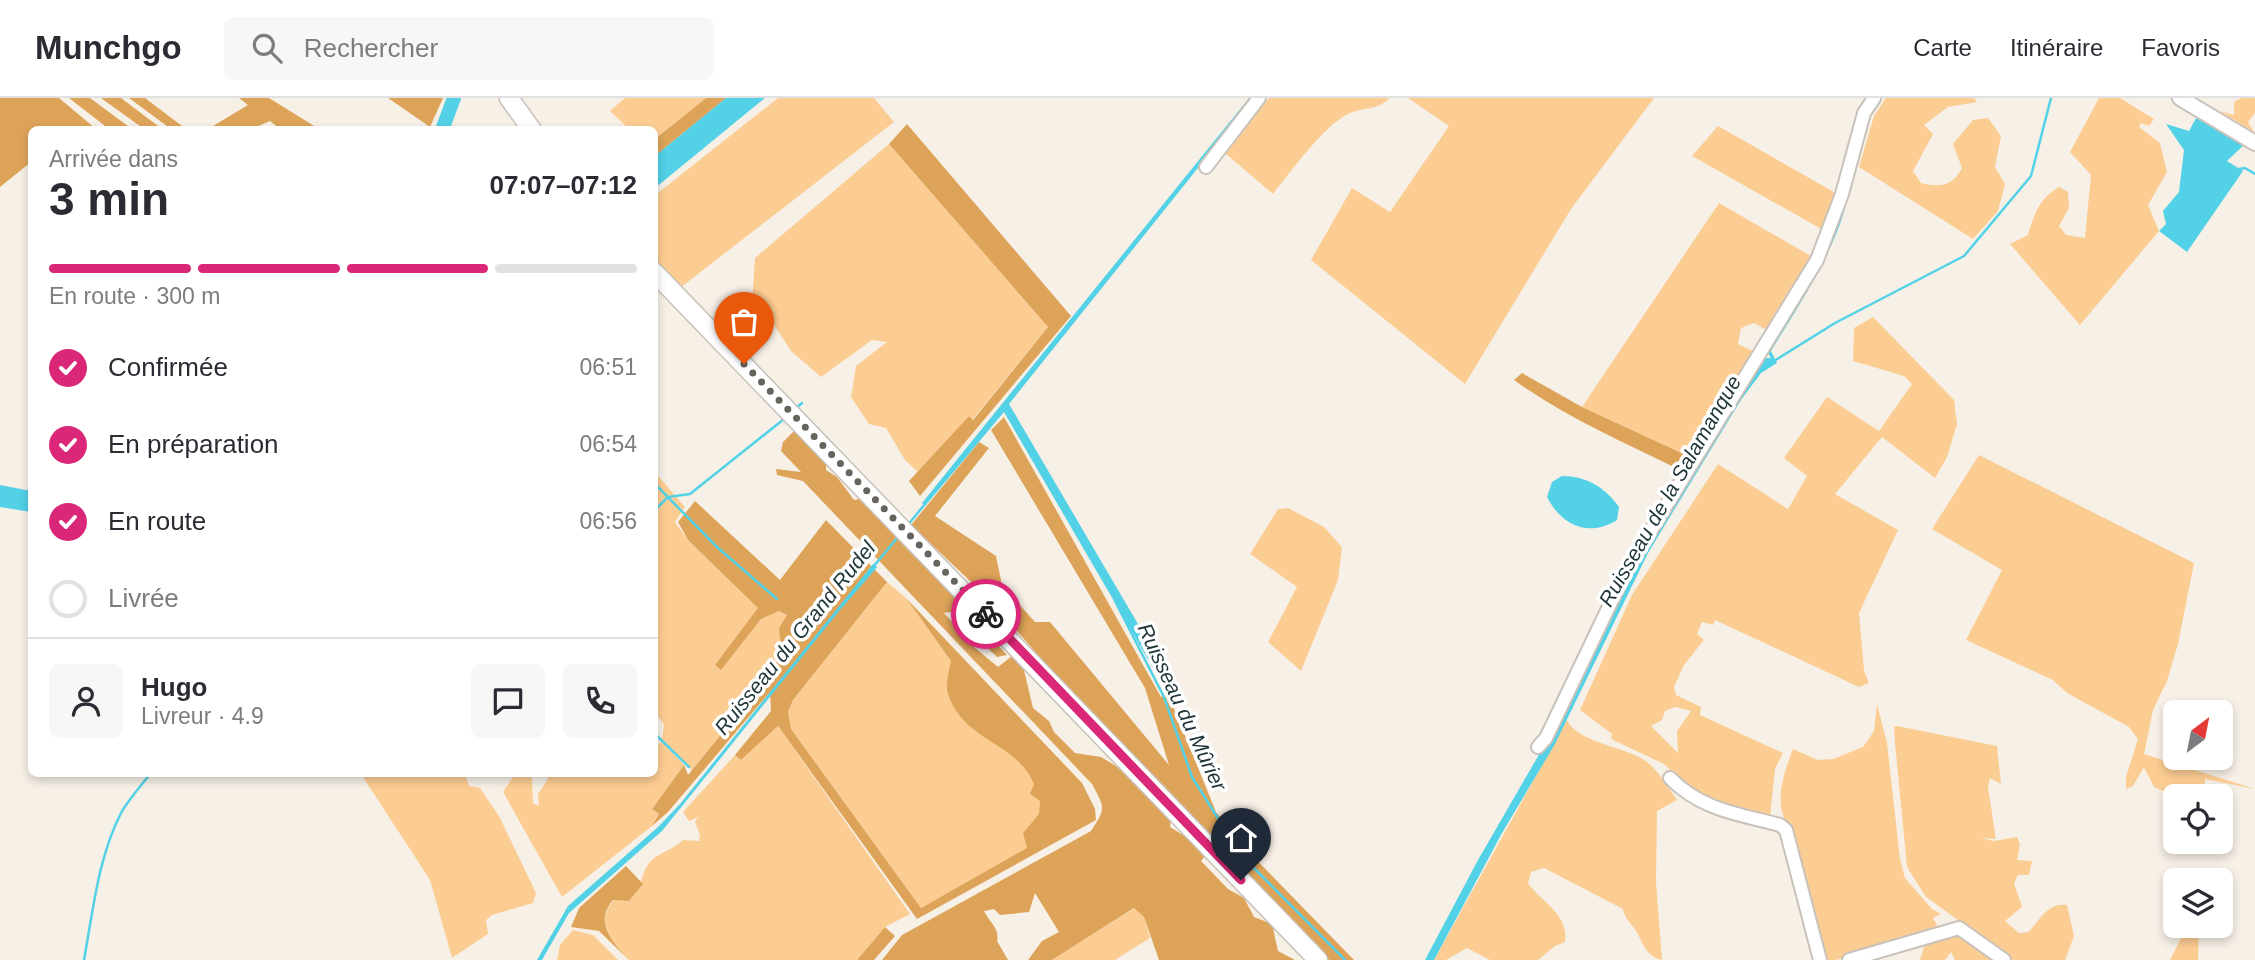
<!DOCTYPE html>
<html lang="fr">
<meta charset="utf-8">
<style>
body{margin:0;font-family:Helvetica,sans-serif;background:#f7f7f7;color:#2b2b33;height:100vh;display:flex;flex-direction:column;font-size:26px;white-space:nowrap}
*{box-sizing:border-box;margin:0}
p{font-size:23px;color:#7c7c81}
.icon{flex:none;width:38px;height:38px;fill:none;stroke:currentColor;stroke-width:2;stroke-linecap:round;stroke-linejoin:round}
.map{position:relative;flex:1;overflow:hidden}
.details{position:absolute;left:28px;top:28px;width:630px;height:651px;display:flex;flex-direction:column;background:#fff;border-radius:10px;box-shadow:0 4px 10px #0003}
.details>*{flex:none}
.needle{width:46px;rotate:32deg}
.controls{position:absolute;left:2163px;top:602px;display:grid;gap:14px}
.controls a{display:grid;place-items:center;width:70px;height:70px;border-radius:10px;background:#fff;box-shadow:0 4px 10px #0003;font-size:35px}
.pin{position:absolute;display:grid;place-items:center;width:60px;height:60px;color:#fff;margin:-72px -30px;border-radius:50% 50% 50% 0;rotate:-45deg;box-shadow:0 0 7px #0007}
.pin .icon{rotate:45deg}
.courier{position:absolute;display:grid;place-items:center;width:70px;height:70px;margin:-35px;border:5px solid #db2777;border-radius:50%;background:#fff;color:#222;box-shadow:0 2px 9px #0007}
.head em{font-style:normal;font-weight:600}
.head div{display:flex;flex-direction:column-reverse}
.head{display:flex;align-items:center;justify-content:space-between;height:119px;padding:0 21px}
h1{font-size:46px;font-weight:600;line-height:52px}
.bar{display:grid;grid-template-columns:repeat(4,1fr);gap:10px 7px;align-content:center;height:84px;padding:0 21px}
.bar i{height:9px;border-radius:5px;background:#e1e1e2}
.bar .on{background:#db2777}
.bar p{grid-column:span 4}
.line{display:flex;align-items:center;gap:18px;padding:0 21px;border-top:2px solid #e1e1e2}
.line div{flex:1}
.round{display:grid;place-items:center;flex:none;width:74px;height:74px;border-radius:10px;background:#f7f7f7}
ol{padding:0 21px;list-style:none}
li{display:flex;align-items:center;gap:21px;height:77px}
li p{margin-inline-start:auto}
li .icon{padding:7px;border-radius:50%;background:#db2777;color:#fff;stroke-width:4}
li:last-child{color:#7c7c81}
li i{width:38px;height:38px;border:4px solid #e1e1e2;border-radius:50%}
header{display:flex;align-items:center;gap:42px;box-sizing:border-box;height:98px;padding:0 35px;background:#fff;border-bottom:2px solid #e1e1e2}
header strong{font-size:33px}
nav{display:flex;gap:38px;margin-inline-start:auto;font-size:24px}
.search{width:490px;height:63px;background:#f7f7f7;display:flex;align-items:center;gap:18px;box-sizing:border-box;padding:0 24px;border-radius:10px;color:#7c7c81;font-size:26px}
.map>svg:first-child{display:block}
.green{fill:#fccd93;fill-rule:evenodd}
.forest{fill:#dda459}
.water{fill:#52d1e7}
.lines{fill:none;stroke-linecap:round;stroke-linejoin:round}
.stream{stroke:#52d1e7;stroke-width:2.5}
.river{stroke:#52d1e7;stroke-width:14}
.minor-casing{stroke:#c9c2ba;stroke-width:16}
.major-casing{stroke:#c9c2ba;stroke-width:18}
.highway-casing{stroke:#c9c2ba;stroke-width:21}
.minor{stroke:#fff;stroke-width:12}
.major{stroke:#fff;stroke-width:14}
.highway{stroke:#fff;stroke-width:18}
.done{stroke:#67645e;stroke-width:7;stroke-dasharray:0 12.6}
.route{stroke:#db2777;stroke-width:9}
.labels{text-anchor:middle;stroke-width:7;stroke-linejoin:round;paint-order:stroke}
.water-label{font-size:21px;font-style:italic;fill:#1f3539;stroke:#fff}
</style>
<header>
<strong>Munchgo</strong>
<div class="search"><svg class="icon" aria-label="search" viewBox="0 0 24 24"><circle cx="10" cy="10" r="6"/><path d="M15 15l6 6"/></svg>Rechercher</div>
<nav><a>Carte</a><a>Itinéraire</a><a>Favoris</a></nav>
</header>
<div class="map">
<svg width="2255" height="862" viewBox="0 0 2255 862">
<rect width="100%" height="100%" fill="#f7f0e7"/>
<!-- green -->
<path class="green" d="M625,0H706L655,41L654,32L629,31L610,13Z
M778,0H874L894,24L680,190L655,161L654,98Z
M1269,0H1387L1389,1C1375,13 1363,9 1348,16C1325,27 1290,74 1273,96L1225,55Z
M1408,0H1654L1571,111L1465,286L1311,162L1352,90L1390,114L1449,28Z
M1886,0H1974L1977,4L1948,9L1924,27L1933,36L1913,73L1921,85C1939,90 1953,88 1962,70L1953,46L1973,22L1988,20L2001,38L1995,69L2005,86L1998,113L1973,141L1859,69L1874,18Z
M2099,0H2120L2154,21L2149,28L2141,25L2139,29L2160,45L2167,74L2148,107L2159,133L2080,227L2010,146L2028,137C2034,116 2039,101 2059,89L2068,94L2069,110L2059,128L2066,137L2085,140L2091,77L2070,54Z
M2241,0H2255V15L2248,24L2254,34L2220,13L2234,17V4Z
M1718,28L1839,97L1823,132L1692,58Z
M889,46L1048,229L972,322L969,318L918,374L905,362L886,330L869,326L851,299L856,268L887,244L872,242L821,279L791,253L773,225L752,204L755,160Z
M1719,105L1811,158L1772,235L1754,225L1741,230L1738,246L1759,256L1688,358L1582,309Z
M1873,219L1954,302L1957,326L1947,359L1935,380L1882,339L1835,396L1898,432L1859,515L1864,572L1869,585L1859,589L1715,522L1713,527L1702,524L1697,536L1704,542L1684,567L1674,589L1676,597L1701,609L1700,617L1783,655L1775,671L1770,720L1704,703L1664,666L1611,641L1612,636L1580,612L1632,497L1718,366L1788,411L1807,378L1784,360L1827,299L1879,333L1912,286L1904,278L1853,263L1854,230ZM1675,609L1691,613L1677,633L1678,655L1651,628L1662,622L1665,613Z
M1979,357L2194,465L2178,546L2167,583L2153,612L2144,656L2255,691L2205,681L2204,698H2179L2175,693L2165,694L2154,689L2144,669L2133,688L2126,691V679L2138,641L2129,629L2067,595L2053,582L1966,542L2002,472L1932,431Z
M654,373L685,409L675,424L688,442L759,510L715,567L721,571L761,521L779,513L787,517C775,537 784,557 769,578C747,611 717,641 692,672L662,641L664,627L655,614Z
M1288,410L1324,429L1342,449L1338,482L1301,573L1268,544L1297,489L1250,456L1278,411Z
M887,484L906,500L951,563L1021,645L1064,731L921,810L791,631L788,614L793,602Z
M1877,606L1887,645L1900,761L1905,780L1932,811L1941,816L1933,820L1939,831L1836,862H1825L1788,727C1773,705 1784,674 1793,651L1818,662L1833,661L1863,649L1874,633Z
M1567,622C1578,644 1620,648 1641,660C1656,668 1667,688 1677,702L1657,713L1656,784L1662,862C1643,857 1644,844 1634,830C1628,822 1625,821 1623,811L1544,770L1531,774L1528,785C1542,805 1569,816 1565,844L1555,848L1538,862H1490L1467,850L1446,862H1434Z
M778,628L910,816L885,829L857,862H629C612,844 594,824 614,802L629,803C644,789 639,777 650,764C659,754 673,752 683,742L699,743L700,737L695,724L698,719L689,723L683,714L735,657L741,662Z
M1897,628L1997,648L2001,686L1990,680L1988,689L1996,741L1980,740L1994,743L2017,739L2020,746L2017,762L2032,763L2029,777H2018L2014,785L2022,809L2005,823L2019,835L2028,834C2041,822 2046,805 2067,807L2074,838L2065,862H2013L1926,799L1907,769L1895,645L1894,629Z
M662,644L684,667L652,711L659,716L652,728L562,799L503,694L515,676H528L532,680L533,705L539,708L538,696L548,681L547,676H654L655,648Z
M361,676H465L469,688L480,690L499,718L536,795L533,805L492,817L486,822L488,836L452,860L430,782Z
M1135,810L1144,819L1150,840L1115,862H1052Z
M2187,828H2199L2198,862H2170Z
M573,832L593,837L618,862H557L560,847Z
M1958,837L1994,862H1955L1951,854L1945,862H1920L1925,846Z"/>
<!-- forest -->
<path class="forest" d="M0,0H59L96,31L32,32L31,64L0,89Z
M69,0H90L132,31H109Z
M101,0H121L162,31H144Z
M129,0H145L186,31H171Z
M239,0H269L319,31H280L270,23L251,31H208L248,7Z
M388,0H443L430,29Z
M706,0H726L655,58V41Z
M907,26L1071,218L920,398L909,383L969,318L973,322L1048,229L889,46Z
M1522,275L1582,309L1688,358L1680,372C1623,344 1565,319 1514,282Z
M1004,319L1161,599L1168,596L1216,714L1239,744L1354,862H1329L1038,557L988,500L911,427L979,344L989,350L935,418L996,458L1002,487L1035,524H1050L1169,667L1145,590L991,332Z
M796,331L826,361V372L837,379L854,402L860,401L875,413L1007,557L997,559L950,514L944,515L975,550L998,569L1012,558L1022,564L1033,610L1049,623L1054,634L1075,655L1101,659L1116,668L1171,719L1170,729L1191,742L1206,757L1201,763L1228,791L1244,800L1254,819L1272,826L1278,853L1295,862H1159L1144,819L1134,810L1052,862H1028L1042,843L1059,834L1035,795L1029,814L1000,817L994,811L984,813C989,824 1000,830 997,843L1008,862H882L902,837L1091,733C1106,710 1105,710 1092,686L803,383L777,377L776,371L801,374L781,353L783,344Z
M695,403L780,482L826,422L887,484L793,602L788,614L791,631L921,810L1027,750L1023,735L1039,716L1040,703L1030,696L1034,686C1017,644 964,644 948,596C945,588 949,573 951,563L906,500L1082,685L1095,711L1096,722L917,821L778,628L741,662L735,657L771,613L770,594L668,714L652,728L659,716L652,711L684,667L688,677L770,577L781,553L779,530L787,517L779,513L761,521L721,572L715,567L758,510L688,442L678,424Z
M626,768L643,786L629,803L613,802C594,824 612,844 629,862L599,833L571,829L579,810Z
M885,829L895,838L874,862H857Z"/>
<!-- water -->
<path class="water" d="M726,0H765L655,90V58Z
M1249,0H1254L1009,306L1169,579L1164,589L1004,314L925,408L922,405Z
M1875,0H1881C1856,38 1855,85 1840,126C1823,172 1796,212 1771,253L1777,265L1761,275L1741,302L1648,455L1555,646L1502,735L1434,862H1425L1478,762L1548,641L1620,487L1761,260H1771L1765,251L1813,173Z
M2200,13L2248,43L2227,63L2243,73L2187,154L2159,133L2166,126L2163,113L2179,94L2184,52L2166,26L2189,33Z
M1562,378C1586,378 1605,389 1619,409L1617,422C1589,440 1561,427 1547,399L1552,384Z
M0,387L31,393V414L0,409Z
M873,466L877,469L874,473L840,512L662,733L569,815L542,862H537L568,808L658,729L680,706Z"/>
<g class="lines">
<!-- stream -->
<path class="stream" d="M2239,71L2245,70L2255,76
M1774,263L1835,225L1964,158L2031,78L2051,0
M794,312L802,305
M654,385L717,449L777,501
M654,413L668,399L690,396L784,321
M907,428L925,406
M873,469L898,439
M1115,503L1164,599L1192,679L1241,757L1345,862
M654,635L689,669
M84,862C93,813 98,760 121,715C129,701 141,688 150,676"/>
<!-- river -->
<path class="river" d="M442,32L454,0"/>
<!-- minor casing -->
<g class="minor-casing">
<path id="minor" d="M1206,69L1259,0
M1538,649L1546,640L1626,473L1817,162L1842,96L1864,15L1874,0
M1670,680C1701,712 1739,716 1780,727L1786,732L1820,862
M1849,862L1959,830L2004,862"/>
</g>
<!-- major casing -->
<g class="major-casing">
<path id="major" d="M2180,0L2255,45"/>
</g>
<!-- highway casing -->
<g class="highway-casing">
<path id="highway" d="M509,0L532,32
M654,174L1318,862"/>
</g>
<!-- minor -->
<use href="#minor" class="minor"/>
<!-- major -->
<use href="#major" class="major"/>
<!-- highway -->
<use href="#highway" class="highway"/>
</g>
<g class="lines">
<!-- done -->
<path class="done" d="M744,266L986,516"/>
<!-- route -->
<path class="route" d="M986,516L1241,782"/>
</g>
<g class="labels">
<!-- water labels -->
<g class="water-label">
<text transform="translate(1670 393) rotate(-60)" y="7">Ruisseau de la Salamanque</text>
<text transform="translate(795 540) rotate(-51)" y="7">Ruisseau du Grand Rudel</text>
<text transform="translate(1182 609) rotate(65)" y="7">Ruisseau du Mûrier</text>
</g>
</g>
</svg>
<div class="controls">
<a><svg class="needle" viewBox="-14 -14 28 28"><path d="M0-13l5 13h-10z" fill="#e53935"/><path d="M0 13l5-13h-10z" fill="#7c7c81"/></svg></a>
<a><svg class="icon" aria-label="locate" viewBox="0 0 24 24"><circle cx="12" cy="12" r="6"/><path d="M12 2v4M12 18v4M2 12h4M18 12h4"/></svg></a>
<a><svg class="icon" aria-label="layers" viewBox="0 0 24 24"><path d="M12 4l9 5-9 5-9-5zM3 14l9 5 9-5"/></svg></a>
</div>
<div class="pin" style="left:744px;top:266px;background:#ea580c"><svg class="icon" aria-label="bag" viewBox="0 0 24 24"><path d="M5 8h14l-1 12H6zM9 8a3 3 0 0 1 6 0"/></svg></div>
<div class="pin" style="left:1241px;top:782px;background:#1f2937"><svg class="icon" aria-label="home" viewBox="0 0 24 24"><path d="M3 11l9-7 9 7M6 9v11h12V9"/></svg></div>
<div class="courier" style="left:986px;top:516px"><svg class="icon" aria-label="bike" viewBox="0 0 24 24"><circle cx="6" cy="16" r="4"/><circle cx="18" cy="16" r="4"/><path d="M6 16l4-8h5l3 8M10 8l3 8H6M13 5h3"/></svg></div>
<section class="details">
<div class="head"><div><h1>3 min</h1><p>Arrivée dans</p></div><em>07:07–07:12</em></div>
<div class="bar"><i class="on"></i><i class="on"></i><i class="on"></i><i></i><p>En route · 300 m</p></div>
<ol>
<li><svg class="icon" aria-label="check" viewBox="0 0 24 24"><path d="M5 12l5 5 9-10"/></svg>Confirmée<p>06:51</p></li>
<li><svg class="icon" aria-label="check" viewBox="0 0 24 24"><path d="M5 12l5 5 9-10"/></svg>En préparation<p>06:54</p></li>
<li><svg class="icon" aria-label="check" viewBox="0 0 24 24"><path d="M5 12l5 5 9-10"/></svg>En route<p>06:56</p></li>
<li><i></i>Livrée</li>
</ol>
<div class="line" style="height:126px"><a class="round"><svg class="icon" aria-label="person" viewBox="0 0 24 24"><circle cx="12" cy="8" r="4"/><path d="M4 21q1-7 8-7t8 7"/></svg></a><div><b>Hugo</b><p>Livreur · 4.9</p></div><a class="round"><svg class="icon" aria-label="chat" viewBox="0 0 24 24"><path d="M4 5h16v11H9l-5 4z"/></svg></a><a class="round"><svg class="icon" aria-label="phone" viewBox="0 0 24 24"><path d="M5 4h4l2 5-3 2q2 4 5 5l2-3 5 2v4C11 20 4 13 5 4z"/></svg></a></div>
</section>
</div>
